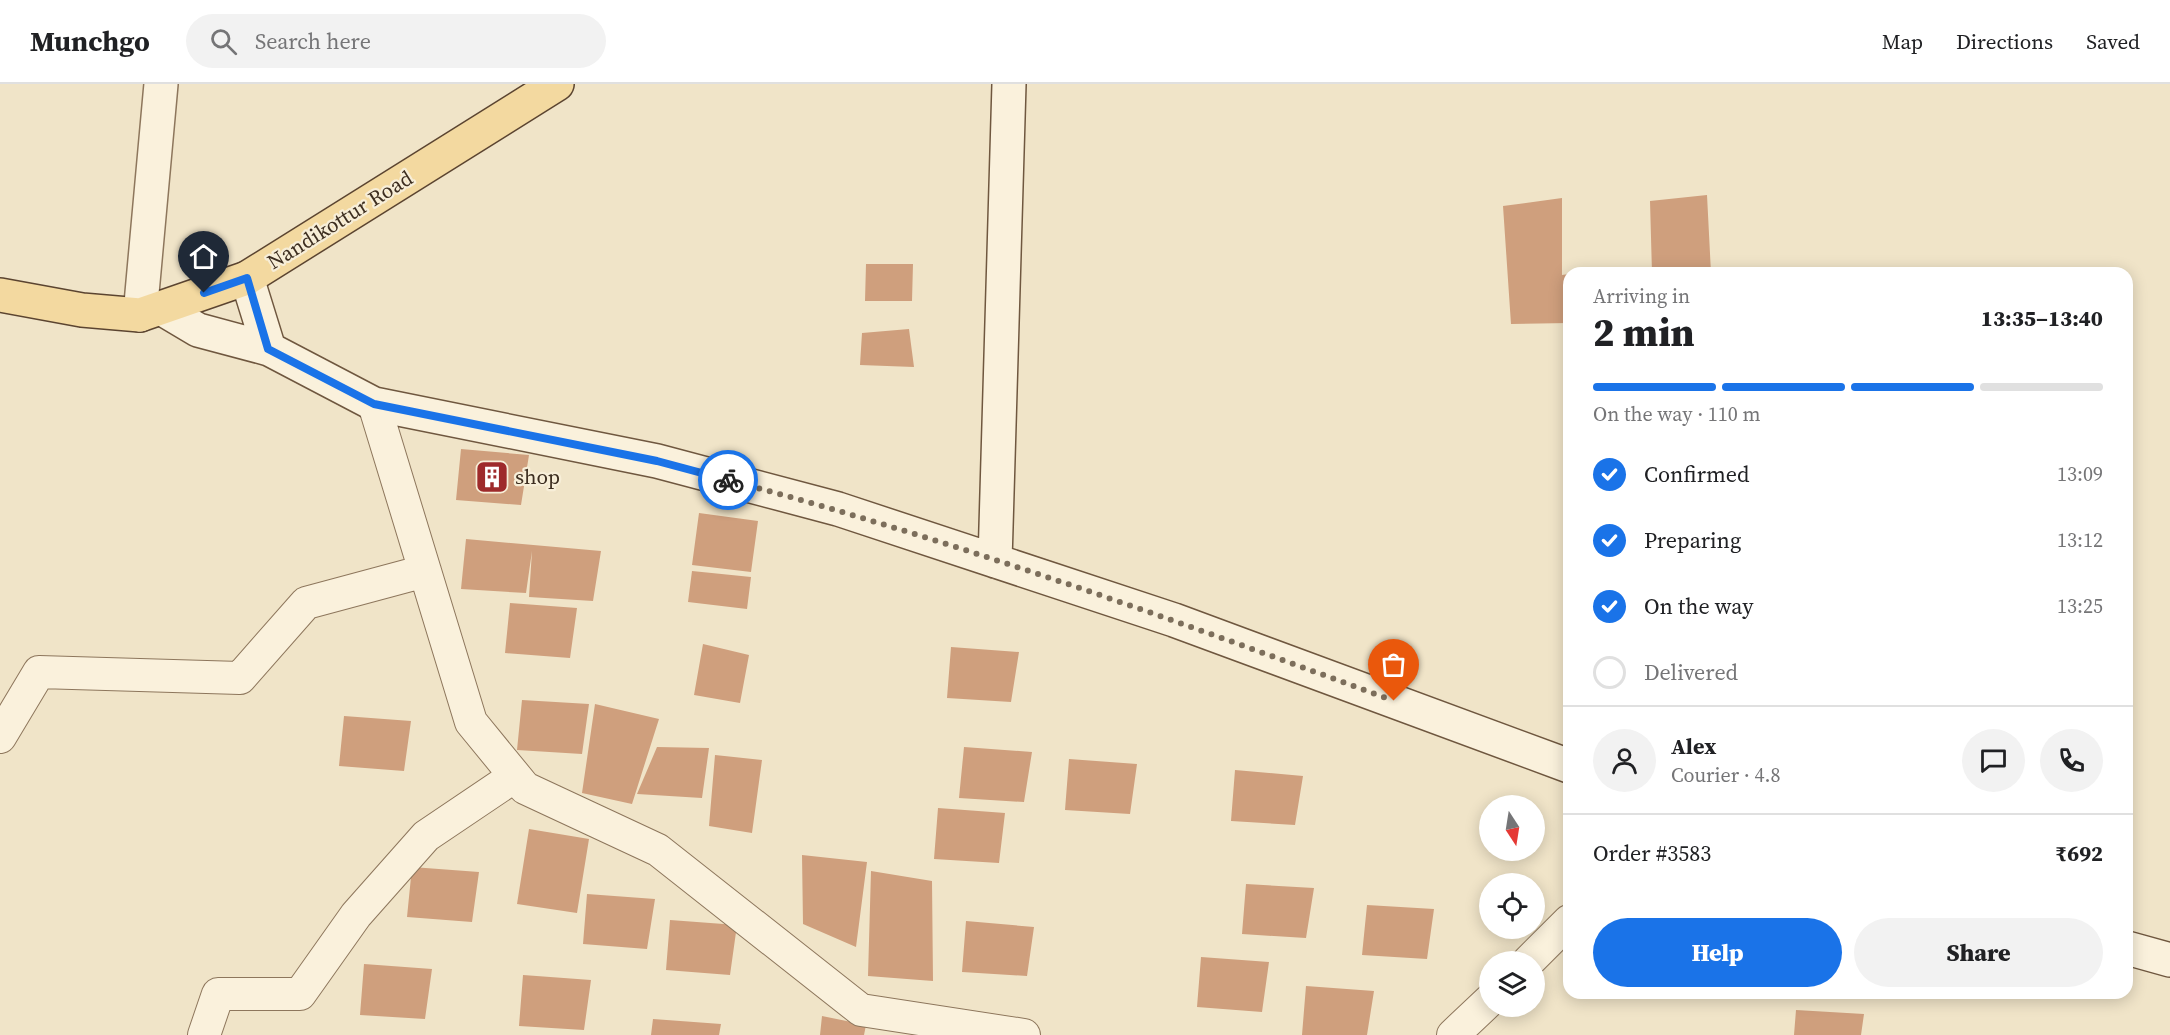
<!DOCTYPE html>
<meta charset="utf-8">
<style>
body{margin:0;font-family:"Source Serif 4",serif;background:#f2f2f2;color:#202124;height:100vh;display:flex;flex-direction:column;font-size:22px;white-space:nowrap}
*{box-sizing:border-box;margin:0}
p{font-size:20px;color:#757577}
.icon{flex:none;width:33px;height:33px;fill:none;stroke:currentColor;stroke-width:2;stroke-linecap:round;stroke-linejoin:round}
.map{position:relative;flex:1;overflow:hidden}
.side{position:absolute;left:1563px;top:183px;width:570px;height:732px;display:flex;flex-direction:column;background:#fff;border-radius:18px;box-shadow:0 3px 15px #0003}
.side>*{flex:none}
.needle{width:39px;rotate:168deg}
.tools{position:absolute;left:1479px;top:711px;display:grid;gap:12px}
.tools a{display:grid;place-items:center;width:66px;height:66px;border-radius:50%;background:#fff;box-shadow:0 3px 15px #0003;font-size:30px}
.pin{position:absolute;display:grid;place-items:center;width:51px;height:51px;color:#fff;margin:-62px -26px;border-radius:50% 50% 50% 0;rotate:-45deg;box-shadow:0 0 6px #0007}
.pin .icon{rotate:45deg}
.courier{position:absolute;display:grid;place-items:center;width:60px;height:60px;margin:-30px;border:4px solid #1a73e8;border-radius:50%;background:#fff;color:#222;box-shadow:0 2px 8px #0007}
.summary em{font-style:normal;font-weight:800}
.summary div{display:flex;flex-direction:column-reverse}
.summary{display:flex;align-items:center;justify-content:space-between;height:102px;padding:0 30px}
h1{font-size:39px;font-weight:800;line-height:45px}
.bar{display:grid;grid-template-columns:repeat(4,1fr);gap:9px 6px;align-content:center;height:72px;padding:0 30px}
.bar i{height:8px;border-radius:4px;background:#e0e0e0}
.bar .on{background:#1a73e8}
.bar p{grid-column:span 4}
.line{display:flex;align-items:center;gap:15px;padding:0 30px;border-top:2px solid #e0e0e0}
.line div{flex:1}
.round{display:grid;place-items:center;flex:none;width:63px;height:63px;border-radius:32px;background:#f2f2f2}
ol{padding:0 30px;list-style:none}
li{display:flex;align-items:center;gap:18px;height:66px}
li p{margin-inline-start:auto}
li .icon{padding:6px;border-radius:50%;background:#1a73e8;color:#fff;stroke-width:4}
li:last-child{color:#757577}
li i{width:33px;height:33px;border:3px solid #e0e0e0;border-radius:50%}
.primary-button{display:flex;gap:12px;margin-top:auto;padding:12px 30px}
.primary-button a{flex:1;height:69px;border-radius:36px;background:#1a73e8;color:#fff;font-size:24px;font-weight:800;line-height:69px;text-align:center}
.primary-button a+a{background:#f2f2f2;color:#202124}
header{display:flex;align-items:center;gap:36px;box-sizing:border-box;height:84px;padding:0 30px;background:#fff;border-bottom:2px solid #e0e0e0}
header strong{font-size:28px}
nav{display:flex;gap:33px;margin-inline-start:auto;font-size:21px}
.search{width:420px;height:54px;background:#f2f2f2;display:flex;align-items:center;gap:15px;box-sizing:border-box;padding:0 21px;border-radius:33px;color:#757577;font-size:22px}
.map>svg:first-child{display:block}
.building{fill:#cf9f7d}
.lines{fill:none;stroke-linecap:round;stroke-linejoin:round}
.minor-casing{stroke:#8d765c;stroke-width:34}
.tertiary-casing{stroke:#8d765c;stroke-width:36}
.secondary-casing{stroke:#6f573f;stroke-width:36}
.primary-casing{stroke:#5b4430;stroke-width:36}
.minor{stroke:#faf1dc;stroke-width:32}
.tertiary{stroke:#faf1dc;stroke-width:33}
.secondary{stroke:#faf1dc;stroke-width:33}
.primary{stroke:#f3d9a0;stroke-width:33}
.done{stroke:#7c6e5b;stroke-width:6;stroke-dasharray:0 10.8}
.route{stroke:#1a73e8;stroke-width:8}
.labels{text-anchor:middle;stroke-width:4.5;stroke-linejoin:round;paint-order:stroke}
.street-label{font-size:21px;fill:#3d2e20;stroke:#f7eed8}
.poi-label{font-size:21px;fill:#3d2e20;stroke:#f7eed8;text-anchor:start}
</style>
<header>
<strong>Munchgo</strong>
<div class="search"><svg class="icon" aria-label="search" viewBox="0 0 24 24"><circle cx="10" cy="10" r="6"/><path d="M15 15l6 6"/></svg>Search here</div>
<nav><a>Map</a><a>Directions</a><a>Saved</a></nav>
</header>
<div class="map">
<svg width="2170" height="951" viewBox="0 0 2170 951">
<rect width="100%" height="100%" fill="#f0e4c8"/>
<!-- building -->
<path class="building" d="M1707,111L1711,189H1652L1650,117Z
M1562,114V191L1569,190V239L1511,240L1503,122Z
M866,180H913L912,217H865Z
M909,245L914,283L860,281L862,249Z
M461,365L529,371L521,421L456,416Z
M699,429L758,437L751,488L692,481Z
M466,455L601,467L593,517L529,513L532,467L526,509L461,505Z
M692,487L751,493L747,525L688,518Z
M510,519L577,524L570,574L505,569Z
M703,560L749,571L740,619L694,611Z
M951,563L1019,568L1011,618L947,614Z
M522,616L589,620L582,670L517,666Z
M595,620L659,635L632,720L582,709Z
M344,632L411,637L404,687L339,682Z
M657,663L709,664L702,714L637,710Z
M964,663L1032,668L1024,718L959,714Z
M715,671L762,676L752,749L709,742Z
M1069,675L1137,680L1130,730L1065,726Z
M1235,686L1303,692L1295,741L1231,737Z
M938,724L1005,729L999,779L934,775Z
M529,745L589,755L577,829L517,820Z
M802,771L867,778L856,863L803,840Z
M412,783L479,788L472,838L407,833Z
M871,787L932,797L933,897L868,892Z
M1246,800L1314,804L1306,854L1242,850Z
M587,810L655,815L647,865L583,860Z
M1367,821L1434,825L1427,875L1362,871Z
M670,836L737,841L730,891L666,886Z
M966,837L1034,843L1027,892L962,888Z
M1201,873L1269,878L1262,928L1197,923Z
M364,880L432,885L425,935L360,931Z
M523,891L591,896L584,946L519,942Z
M1306,902L1374,907L1367,951H1302Z
M1796,926L1864,930L1861,951H1794Z
M822,932L866,941L864,951H820Z
M653,935L721,940L719,951H651Z"/>
<g class="lines">
<!-- minor casing -->
<g class="minor-casing">
<path id="minor" d="M374,320L471,638L525,704L658,766L861,926L1024,951
M0,653L39,588L240,594L306,519L425,487
M1528,878L1569,837
M204,951L218,910H300L356,831L426,752L515,692
M1453,951L1490,916"/>
</g>
<!-- tertiary casing -->
<g class="tertiary-casing">
<path id="tertiary" d="M140,231L161,0"/>
</g>
<!-- secondary casing -->
<g class="secondary-casing">
<path id="secondary" d="M247,194L269,265
M161,224L198,246L269,265L374,320L657,377L838,425L1174,536L1569,682
M995,477L1009,0
M2127,864L2170,876"/>
</g>
<!-- primary casing -->
<g class="primary-casing">
<path id="primary" d="M0,211L82,226L140,231L247,194L557,0"/>
</g>
<!-- minor -->
<use href="#minor" class="minor"/>
<!-- tertiary -->
<use href="#tertiary" class="tertiary"/>
<!-- secondary -->
<use href="#secondary" class="secondary"/>
<!-- primary -->
<use href="#primary" class="primary"/>
</g>
<g class="lines">
<!-- done -->
<path class="done" d="M728,396C954,456 1175,536 1394,617"/>
<!-- route -->
<path class="route" d="M204,209L247,194L268,265L374,320L657,377L728,396"/>
</g>
<!-- icons -->
<defs>
<g id="building-square" transform="scale(1.725)"><rect x="-9" y="-9" width="18" height="18" rx="4" fill="#9e2a2b" stroke="#f7eed8"/><path d="M-4-6H4V6H1V3H-1V6H-4ZM-2.5-4.3h1.7v1.8h-1.7ZM.8-4.3h1.7v1.8H.8ZM-2.5-1h1.7V.8h-1.7ZM.8-1h1.7V.8H.8Z" fill="#fff"/></g>
</defs>
<g fill-rule="evenodd">
<use href="#building-square" x="492" y="393"/>
</g>
<g class="labels">
<!-- street labels -->
<g class="street-label">
<text transform="translate(340 136) rotate(-32)" y="7">Nandikottur Road</text>
</g>
<!-- poi labels -->
<g class="poi-label">
<text x="515" y="400">shop</text>
</g>
</g>
</svg>
<div class="tools">
<a><svg class="needle" viewBox="-14 -14 28 28"><path d="M0-13l5 13h-10z" fill="#e53935"/><path d="M0 13l5-13h-10z" fill="#757577"/></svg></a>
<a><svg class="icon" aria-label="locate" viewBox="0 0 24 24"><circle cx="12" cy="12" r="6"/><path d="M12 2v4M12 18v4M2 12h4M18 12h4"/></svg></a>
<a><svg class="icon" aria-label="layers" viewBox="0 0 24 24"><path d="M12 4l9 5-9 5-9-5zM3 14l9 5 9-5"/></svg></a>
</div>
<div class="pin" style="left:1394px;top:617px;background:#ea580c"><svg class="icon" aria-label="bag" viewBox="0 0 24 24"><path d="M5 8h14l-1 12H6zM9 8a3 3 0 0 1 6 0"/></svg></div>
<div class="pin" style="left:204px;top:209px;background:#1f2937"><svg class="icon" aria-label="home" viewBox="0 0 24 24"><path d="M3 11l9-7 9 7M6 9v11h12V9"/></svg></div>
<div class="courier" style="left:728px;top:396px"><svg class="icon" aria-label="bike" viewBox="0 0 24 24"><circle cx="6" cy="16" r="4"/><circle cx="18" cy="16" r="4"/><path d="M6 16l4-8h5l3 8M10 8l3 8H6M13 5h3"/></svg></div>
<section class="side">
<div class="summary"><div><h1>2 min</h1><p>Arriving in</p></div><em>13:35–13:40</em></div>
<div class="bar"><i class="on"></i><i class="on"></i><i class="on"></i><i></i><p>On the way · 110 m</p></div>
<ol>
<li><svg class="icon" aria-label="check" viewBox="0 0 24 24"><path d="M5 12l5 5 9-10"/></svg>Confirmed<p>13:09</p></li>
<li><svg class="icon" aria-label="check" viewBox="0 0 24 24"><path d="M5 12l5 5 9-10"/></svg>Preparing<p>13:12</p></li>
<li><svg class="icon" aria-label="check" viewBox="0 0 24 24"><path d="M5 12l5 5 9-10"/></svg>On the way<p>13:25</p></li>
<li><i></i>Delivered</li>
</ol>
<div class="line" style="height:108px"><a class="round"><svg class="icon" aria-label="person" viewBox="0 0 24 24"><circle cx="12" cy="8" r="4"/><path d="M4 21q1-7 8-7t8 7"/></svg></a><div><b>Alex</b><p>Courier · 4.8</p></div><a class="round"><svg class="icon" aria-label="chat" viewBox="0 0 24 24"><path d="M4 5h16v11H9l-5 4z"/></svg></a><a class="round"><svg class="icon" aria-label="phone" viewBox="0 0 24 24"><path d="M5 4h4l2 5-3 2q2 4 5 5l2-3 5 2v4C11 20 4 13 5 4z"/></svg></a></div>
<div class="line" style="height:78px"><div>Order #3583</div><b>₹692</b></div>
<div class="primary-button"><a>Help</a><a>Share</a></div>
</section>
</div>
